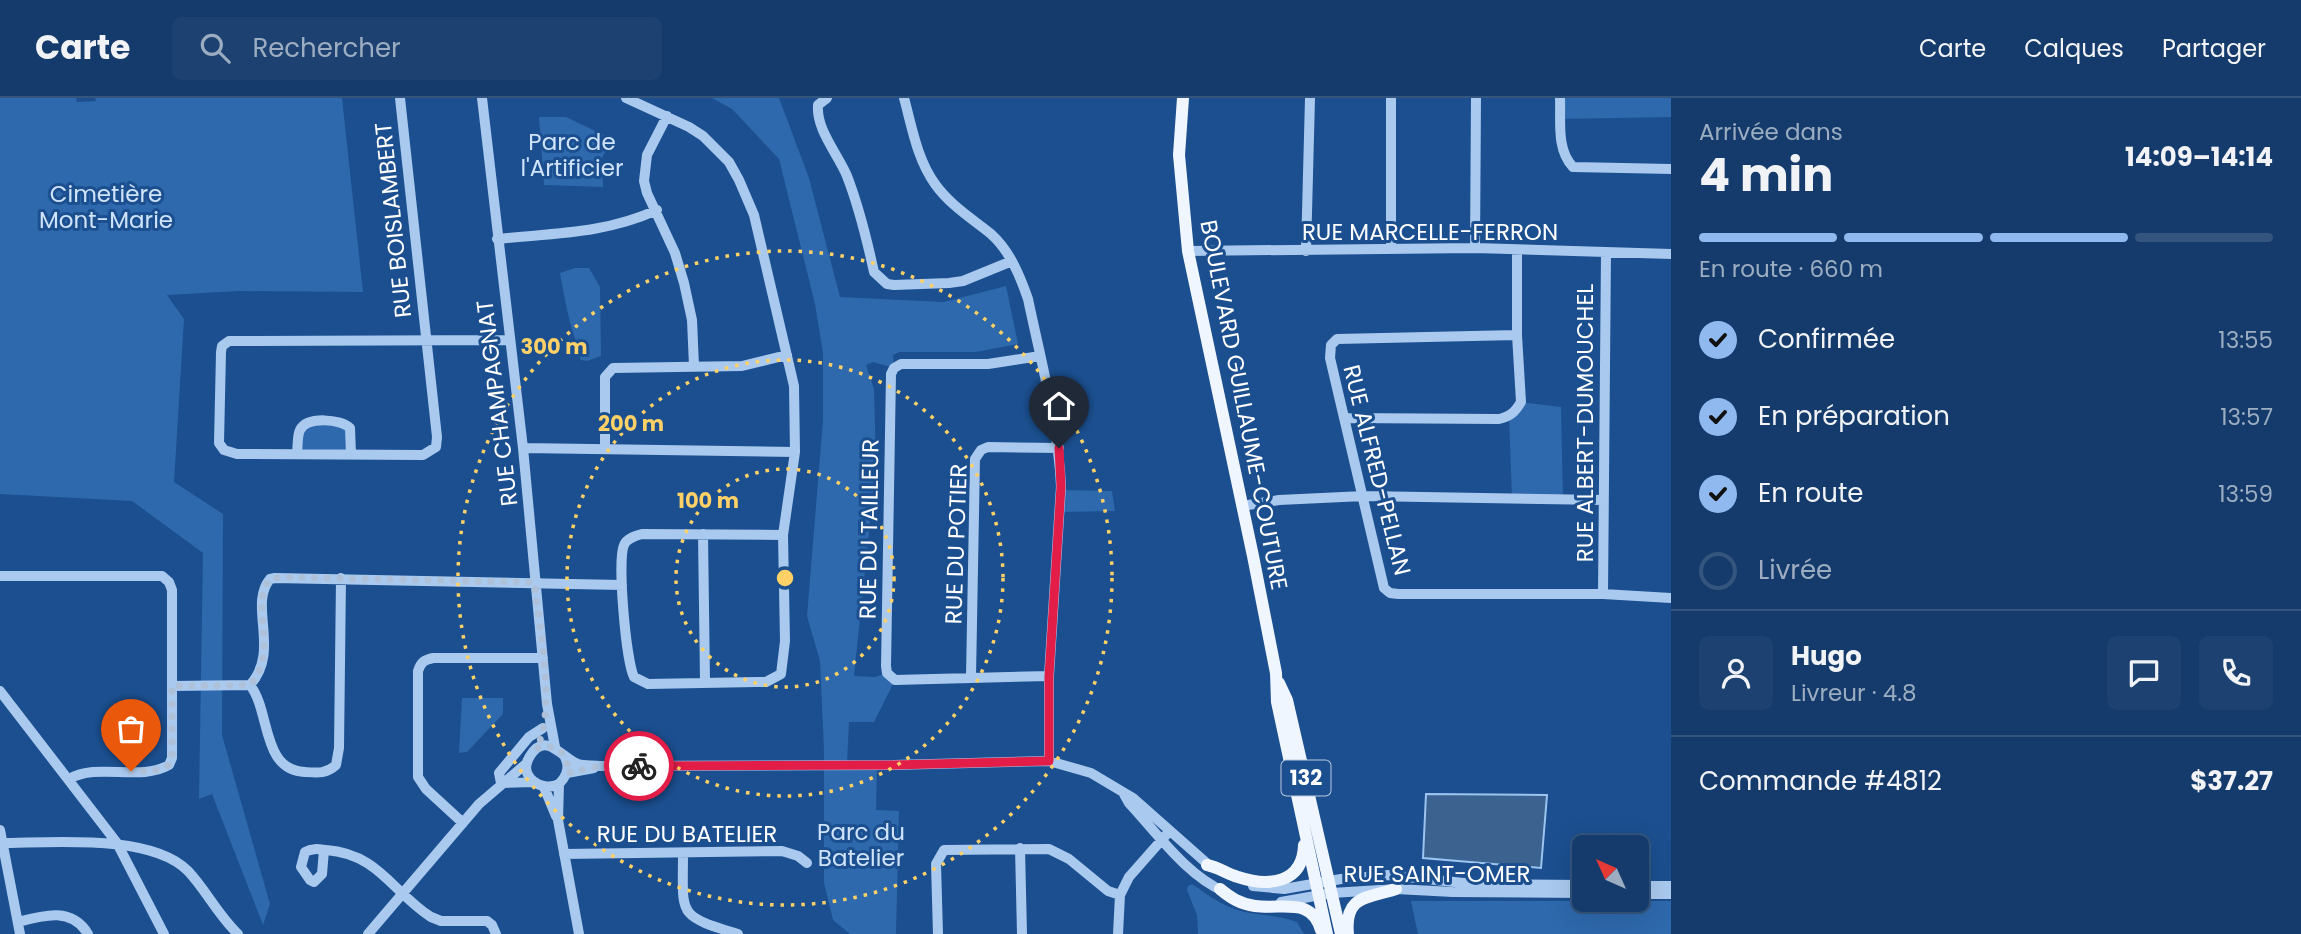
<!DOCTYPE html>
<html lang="fr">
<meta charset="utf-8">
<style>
body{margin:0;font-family:Poppins,sans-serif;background:#1d4271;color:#f1f3f6;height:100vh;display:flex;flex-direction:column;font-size:26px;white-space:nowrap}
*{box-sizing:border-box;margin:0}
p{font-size:23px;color:#9dadc1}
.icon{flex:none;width:38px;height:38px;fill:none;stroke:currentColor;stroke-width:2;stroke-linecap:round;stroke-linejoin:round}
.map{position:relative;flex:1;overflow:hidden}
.side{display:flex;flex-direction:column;background:#143b6b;width:630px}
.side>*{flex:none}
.needle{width:46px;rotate:315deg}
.buttons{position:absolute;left:1572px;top:737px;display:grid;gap:14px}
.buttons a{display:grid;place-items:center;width:77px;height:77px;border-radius:10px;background:#143b6b;box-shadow:0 7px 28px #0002,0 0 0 2px #33557e;font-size:35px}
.pin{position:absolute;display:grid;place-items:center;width:60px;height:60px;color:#fff;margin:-72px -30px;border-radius:50% 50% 50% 0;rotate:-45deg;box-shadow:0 0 7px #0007}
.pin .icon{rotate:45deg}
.courier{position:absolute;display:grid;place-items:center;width:70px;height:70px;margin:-35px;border:5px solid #e11d48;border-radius:50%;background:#fff;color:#222;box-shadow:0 2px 9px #0007}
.headline em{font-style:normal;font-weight:700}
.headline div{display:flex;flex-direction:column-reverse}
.headline{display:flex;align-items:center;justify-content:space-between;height:119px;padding:0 28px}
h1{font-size:46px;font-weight:700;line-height:52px}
.bar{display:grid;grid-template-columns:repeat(4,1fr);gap:10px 7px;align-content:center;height:84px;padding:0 28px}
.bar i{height:9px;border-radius:5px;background:#33557e}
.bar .on{background:#90b9f0}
.bar p{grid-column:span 4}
.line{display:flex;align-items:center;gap:18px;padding:0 28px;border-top:2px solid #33557e}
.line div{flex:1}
.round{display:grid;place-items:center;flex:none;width:74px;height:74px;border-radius:10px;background:#1d4271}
ol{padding:0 28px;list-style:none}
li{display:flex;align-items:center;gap:21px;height:77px}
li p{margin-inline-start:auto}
li .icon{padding:7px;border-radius:50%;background:#90b9f0;color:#111;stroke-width:4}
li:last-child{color:#9dadc1}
li i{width:38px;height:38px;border:4px solid #33557e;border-radius:50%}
header{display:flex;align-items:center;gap:42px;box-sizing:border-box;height:98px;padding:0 35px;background:#143b6b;border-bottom:2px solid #33557e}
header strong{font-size:33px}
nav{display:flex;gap:38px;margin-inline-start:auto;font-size:24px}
.search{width:490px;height:63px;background:#1d4271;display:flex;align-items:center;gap:18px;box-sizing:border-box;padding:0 24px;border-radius:10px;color:#9dadc1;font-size:26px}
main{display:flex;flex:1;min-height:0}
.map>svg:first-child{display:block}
.green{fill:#2e69ad}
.water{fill:#3c6290;stroke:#9cc4f0;stroke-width:2}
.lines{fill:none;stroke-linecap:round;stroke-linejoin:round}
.minor{stroke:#a9c9ee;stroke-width:10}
.major{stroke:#f0f6ff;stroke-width:12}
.done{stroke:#afc1d8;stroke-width:7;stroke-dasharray:0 12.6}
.route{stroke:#e11d48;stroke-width:9}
.ring{fill:none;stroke:#ffd166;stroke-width:3.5;stroke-dasharray:3.5 7}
.labels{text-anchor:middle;stroke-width:6;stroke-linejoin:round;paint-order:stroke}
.shield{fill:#1b4f8f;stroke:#bbcadd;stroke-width:2}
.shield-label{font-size:21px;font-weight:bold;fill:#fff}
.park-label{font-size:23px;fill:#cfe3fa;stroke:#1b4f8f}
.street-label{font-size:23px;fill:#fff;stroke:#1b4f8f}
.centre{fill:#ffd166;stroke:#1b4f8f;stroke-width:3.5}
.ring-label{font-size:21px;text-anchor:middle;font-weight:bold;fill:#ffd166;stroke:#1b4f8f;stroke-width:6;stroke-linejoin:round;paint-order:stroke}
</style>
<header>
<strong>Carte</strong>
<div class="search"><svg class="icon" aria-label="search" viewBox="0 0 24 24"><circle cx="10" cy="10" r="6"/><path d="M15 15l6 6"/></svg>Rechercher</div>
<nav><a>Carte</a><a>Calques</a><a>Partager</a></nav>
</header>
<main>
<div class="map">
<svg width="1671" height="836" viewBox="0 0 1671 836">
<rect width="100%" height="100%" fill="#1b4f8f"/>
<!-- green -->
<path class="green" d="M0,0H76L77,4L96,3L95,0H342L363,194L239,193L167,197L184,221L174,384L223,416L222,637L270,806L263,827L212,696L199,701L203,455L132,403L0,396Z
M712,0H779L809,80L840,199L944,204L1006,188L1018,246L976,254H899L893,257L894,270L873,264L866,267L874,291L876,368L854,578L875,579L887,575L895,582L874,624H849L847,666L877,667L876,712L899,713L896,836H850L833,822L824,785V652L820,563L807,518L823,322V255L815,206L779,61L732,11Z
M1560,0H1671V19L1561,21Z
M539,19H566L612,41L602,60L603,89L544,87Z
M575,170H589L600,189L601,258L587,263L581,262C577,255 578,248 575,241C568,219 564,198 560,175Z
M1521,304L1561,309L1563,401H1512L1509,318Z
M345,325L351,356L297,355L304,327Z
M1061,392L1112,393L1115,413L1059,414Z
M462,600H503V616L467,654L459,655Z
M1192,786C1207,796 1223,809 1241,813C1260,818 1279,817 1297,824L1304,836H1198L1197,817L1187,792L1188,788Z
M1411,803H1671V836H1418Z"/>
<!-- water -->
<path class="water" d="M1426,696L1547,697L1541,770L1423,760Z"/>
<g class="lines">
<!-- minor -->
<path class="minor" d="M400,0L437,339L436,349L423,357L237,356L224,352L219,345L221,254L222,248L229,243L509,242
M482,0L523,350L547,606L555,649
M626,0L689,29L703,38L729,64L739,82L754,117L794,288L795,354L783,437L785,543L781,576L766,584H757L648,586L634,579C626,563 617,462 624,447C627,440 635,438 642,436L783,437
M827,0L818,7C816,32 838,56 847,78C859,109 867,142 874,174L887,186L894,187L949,185L963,183L1012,163
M904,0C912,29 917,61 935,86C950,107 971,120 991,136C1010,153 1020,178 1028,201C1041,263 1058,325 1061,388L1049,578V663
M1391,0V151
M1560,0C1561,23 1556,51 1573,69L1671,71
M667,18L647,57L644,83L647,95L675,155L684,185L692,222L694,268
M497,141C554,135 604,136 657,112
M1475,150L1476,0
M1188,153L1475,150L1671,156
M1306,153L1310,0
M1517,237L1337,241L1331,247L1330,260L1384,490L1390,495L1398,496H1603L1671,500
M1040,258L988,266H901L894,270L891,276L886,568L887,575L895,582L1049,578
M1345,320L1499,321C1511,318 1515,314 1521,304L1517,237V153
M523,350L795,354
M605,351V279L613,270L742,268L787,257
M297,355C298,348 297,338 300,332C307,318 341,321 350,330L351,356
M1242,408L1279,402L1364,398L1604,402
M703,436L705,583
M0,478H162L169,484L172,492V660L169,667C139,684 99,664 69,681
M1603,496L1606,154
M971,579L975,361L981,352L988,349L1059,350
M250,587C271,614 261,672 305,674C318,675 326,676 336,667L339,650L341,480
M172,588L250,587C281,553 248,507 270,481L275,480L622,487
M0,593L117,745L164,836
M564,657C570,668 568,677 559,686C541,695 517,678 530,658C546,632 563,661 578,666C584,668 593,667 600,668L893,667L1049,663L1091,675L1133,700L1211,769
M567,675L594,670
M501,685L499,675L529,639L543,630
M502,685L533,684
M559,686L558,722L579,836
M544,689L556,718
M1124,696L1129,705C1157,735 1186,777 1225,794
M463,725L426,691L418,679V573C421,564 424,562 433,560H543
M0,732L20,836
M0,745C50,745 151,735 188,773C206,792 218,817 238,836
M1020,750L1022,836
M324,752L322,776L314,784L310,782L301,769L305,754C312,750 318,751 326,752C379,756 392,794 431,819L441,823H487L492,827L496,836
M683,755C683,818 676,817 738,836
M564,756L782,753L798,758L807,765
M1253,788L1284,791L1341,781L1389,777L1473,786L1584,787
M1636,788H1671
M1636,796H1671
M1281,804L1332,795L1396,791L1453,794L1584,795
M18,824C44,817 72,809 88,836
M368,836L479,706L527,665
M938,836L936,766L944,752L1049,751L1069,761L1108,793L1120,797
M1118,836L1120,797L1129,779L1166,737"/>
<!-- major -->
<path class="major" d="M1183,0L1179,57L1188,153L1253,458L1276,575L1277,604L1327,836
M1279,585L1287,602L1341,836
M1207,767C1218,769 1227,776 1238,779C1268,789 1303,786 1304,747
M1220,791C1231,800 1240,806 1255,808C1282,812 1311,798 1321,832
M1348,836C1344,797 1368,800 1396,791"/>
</g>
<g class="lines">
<!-- done -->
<path class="done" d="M131,673H153L169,667L172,660V588L250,587C281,552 248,508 270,481L282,479L534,484C539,527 557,615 536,651C555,644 570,655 567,675L600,668H639"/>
<!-- route -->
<path class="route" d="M639,668L893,667L1049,663V578L1061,388L1059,350"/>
</g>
<!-- distance rings -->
<g class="ring">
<circle cx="785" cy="480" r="109"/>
<circle cx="785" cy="480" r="218"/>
<circle cx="785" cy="480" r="327"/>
</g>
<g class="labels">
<!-- shield labels -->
<rect class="shield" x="1281.5" y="662.5" width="49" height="35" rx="5"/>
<g class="shield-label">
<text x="1306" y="687">132</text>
</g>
<!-- park labels -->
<g class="park-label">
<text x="572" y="52">Parc de<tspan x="572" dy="26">l'Artificier</tspan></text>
<text x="106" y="104">Cimetière<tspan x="106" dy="26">Mont-Marie</tspan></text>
<text x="861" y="742">Parc du<tspan x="861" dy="26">Batelier</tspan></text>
</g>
<!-- street labels -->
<g class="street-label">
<text transform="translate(393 122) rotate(-96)" y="8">RUE BOISLAMBERT</text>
<text x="1430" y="142">RUE MARCELLE-FERRON</text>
<text transform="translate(497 305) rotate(-97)" y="8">RUE CHAMPAGNAT</text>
<text transform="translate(1244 307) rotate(79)" y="8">BOULEVARD GUILLAUME-COUTURE</text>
<text transform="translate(1585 325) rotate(-90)" y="8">RUE ALBERT-DUMOUCHEL</text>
<text transform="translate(1377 372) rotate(76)" y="8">RUE ALFRED-PELLAN</text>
<text transform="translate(869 431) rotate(-89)" y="8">RUE DU TAILLEUR</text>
<text transform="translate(956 446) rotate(-88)" y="8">RUE DU POTIER</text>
<text x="687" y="744">RUE DU BATELIER</text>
<text x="1437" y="784">RUE SAINT-OMER</text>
</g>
</g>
<circle cx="785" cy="480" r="10" class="centre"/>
<g class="ring-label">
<text x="554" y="256">300 m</text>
<text x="631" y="333">200 m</text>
<text x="708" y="410">100 m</text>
</g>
</svg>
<div class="buttons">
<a><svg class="needle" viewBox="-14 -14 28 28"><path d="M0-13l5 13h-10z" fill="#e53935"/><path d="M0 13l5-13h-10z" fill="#9dadc1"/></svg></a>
</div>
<div class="pin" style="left:131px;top:673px;background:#ea580c"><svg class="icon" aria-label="bag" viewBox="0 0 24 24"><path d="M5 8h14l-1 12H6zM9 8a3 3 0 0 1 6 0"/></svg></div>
<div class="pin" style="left:1059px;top:350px;background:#1f2937"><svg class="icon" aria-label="home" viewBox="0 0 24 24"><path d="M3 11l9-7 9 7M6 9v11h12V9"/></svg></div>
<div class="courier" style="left:639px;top:668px"><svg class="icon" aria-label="bike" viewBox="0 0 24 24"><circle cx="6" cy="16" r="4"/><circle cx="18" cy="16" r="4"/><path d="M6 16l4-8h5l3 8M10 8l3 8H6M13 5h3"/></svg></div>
</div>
<section class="side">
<div class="headline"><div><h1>4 min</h1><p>Arrivée dans</p></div><em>14:09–14:14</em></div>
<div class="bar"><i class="on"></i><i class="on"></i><i class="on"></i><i></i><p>En route · 660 m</p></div>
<ol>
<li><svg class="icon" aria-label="check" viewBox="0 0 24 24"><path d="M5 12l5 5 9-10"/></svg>Confirmée<p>13:55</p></li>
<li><svg class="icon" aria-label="check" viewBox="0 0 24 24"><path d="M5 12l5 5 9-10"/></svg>En préparation<p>13:57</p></li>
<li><svg class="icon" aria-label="check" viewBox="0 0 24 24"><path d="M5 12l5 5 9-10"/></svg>En route<p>13:59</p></li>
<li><i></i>Livrée</li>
</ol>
<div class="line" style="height:126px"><a class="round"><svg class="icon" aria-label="person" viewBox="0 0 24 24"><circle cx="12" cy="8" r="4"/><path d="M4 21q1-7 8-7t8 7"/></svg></a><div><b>Hugo</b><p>Livreur · 4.8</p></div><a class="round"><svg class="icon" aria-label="chat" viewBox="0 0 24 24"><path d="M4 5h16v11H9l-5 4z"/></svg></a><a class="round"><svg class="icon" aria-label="phone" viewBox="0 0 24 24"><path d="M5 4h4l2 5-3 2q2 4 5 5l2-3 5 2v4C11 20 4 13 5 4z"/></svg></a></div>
<div class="line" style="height:91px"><div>Commande #4812</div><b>$37.27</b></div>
</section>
</main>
